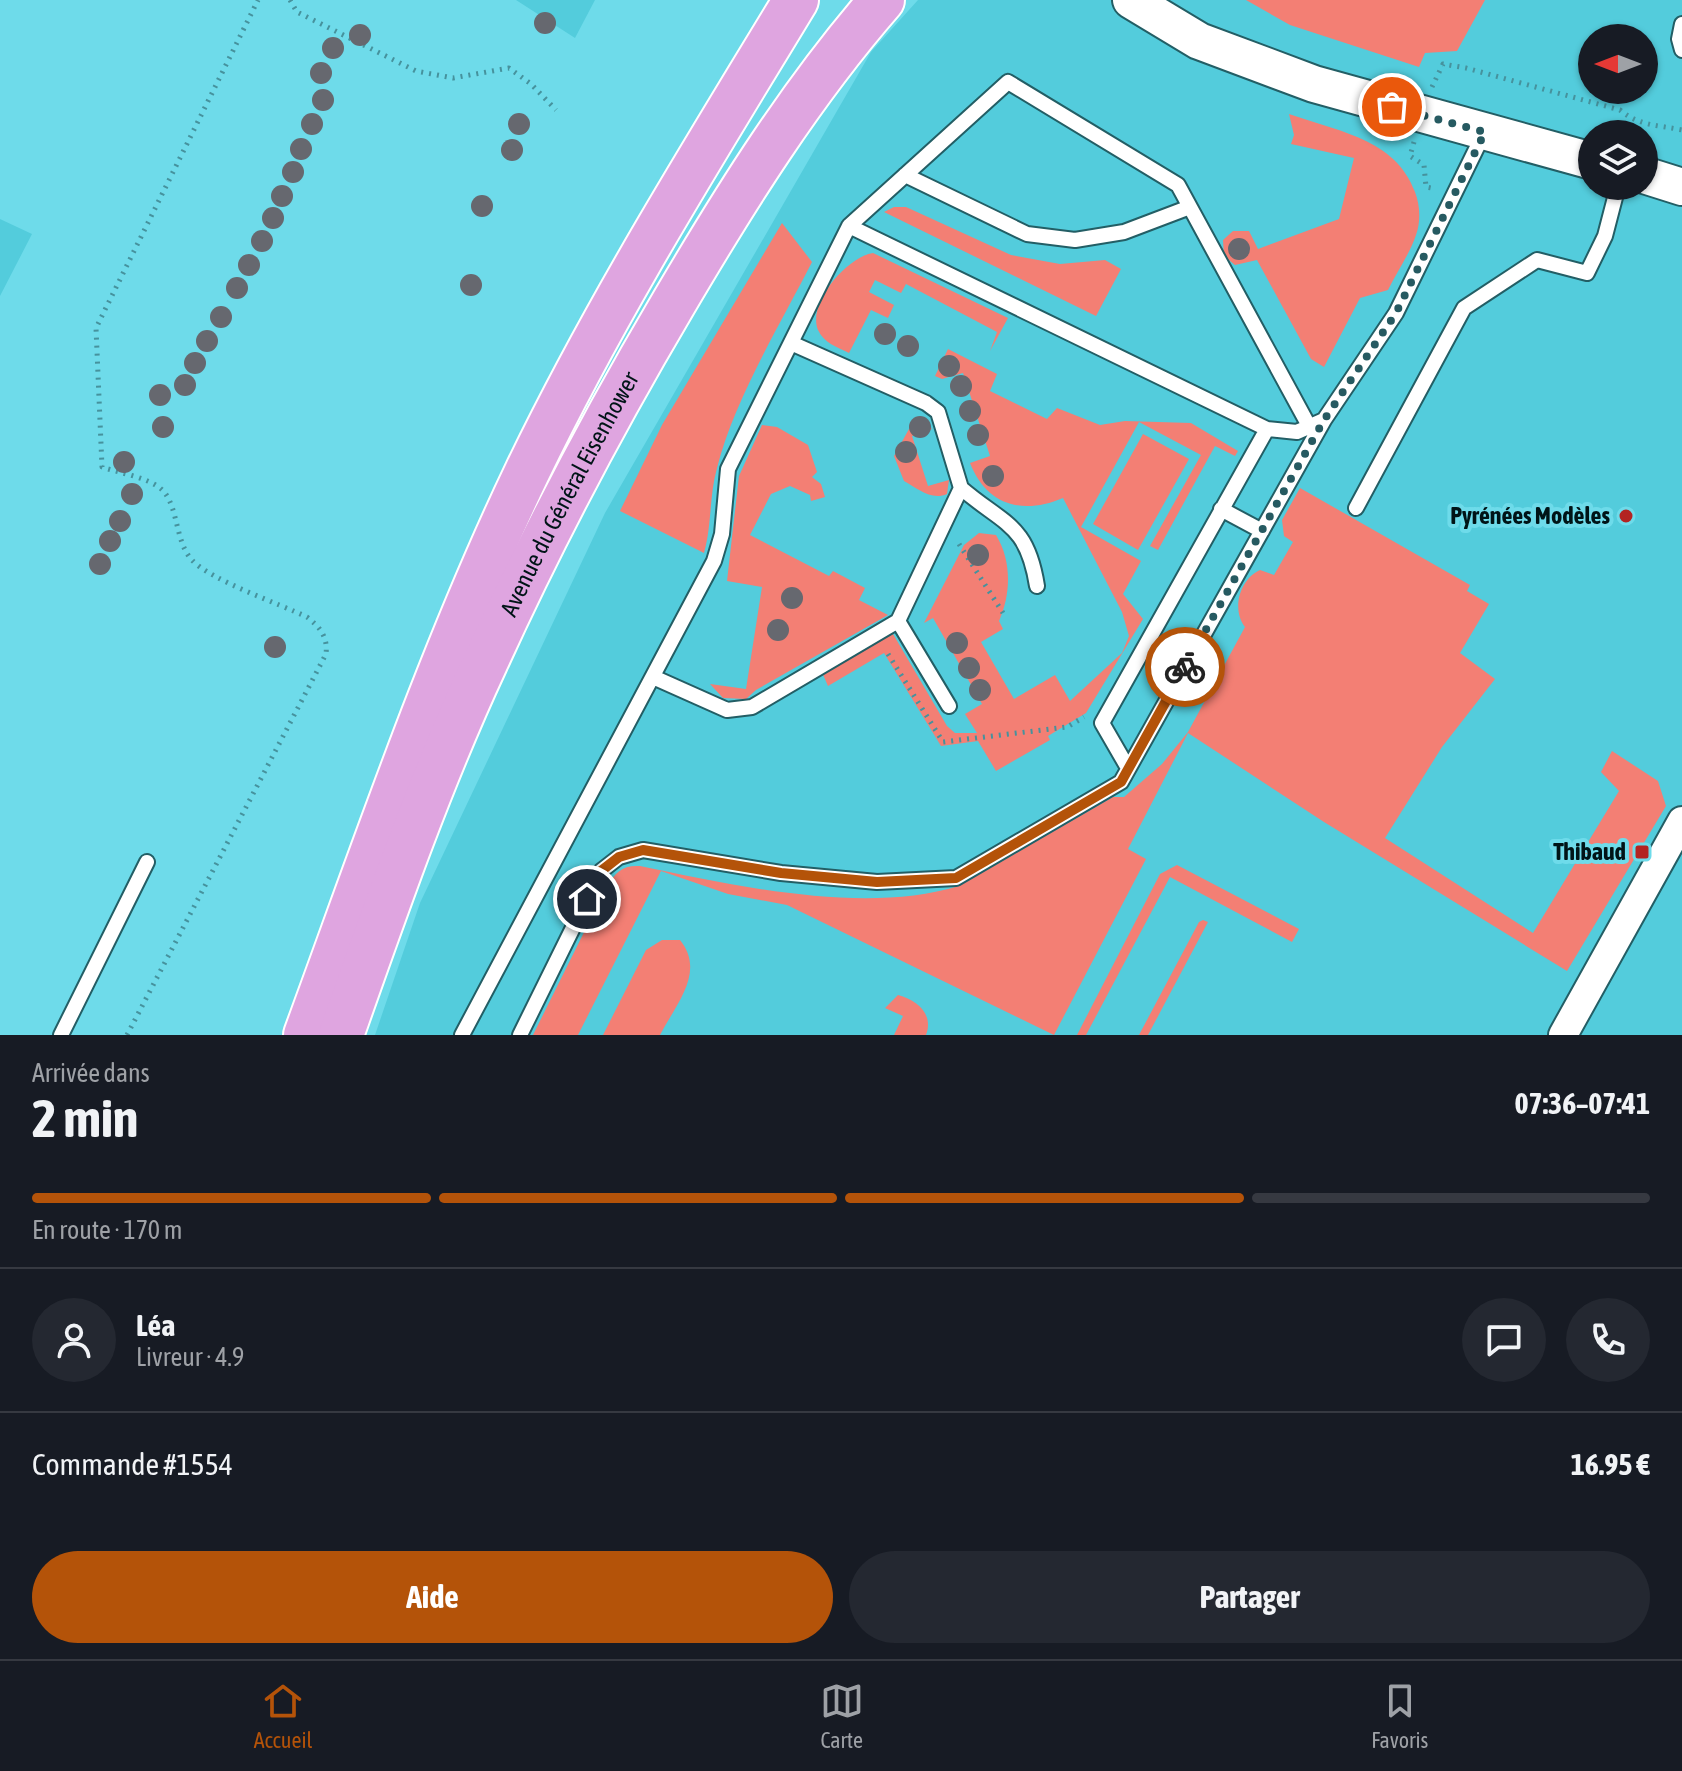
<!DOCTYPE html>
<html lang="fr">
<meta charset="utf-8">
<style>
body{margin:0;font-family:"Asap Condensed",sans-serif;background:#242831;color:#f1f3f6;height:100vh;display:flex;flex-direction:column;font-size:30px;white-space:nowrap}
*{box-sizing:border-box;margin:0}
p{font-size:26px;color:#9ea1a6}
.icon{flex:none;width:44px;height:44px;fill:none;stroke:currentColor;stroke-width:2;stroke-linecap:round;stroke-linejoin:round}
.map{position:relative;height:1035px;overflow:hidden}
.drawer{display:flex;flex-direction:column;background:#171b24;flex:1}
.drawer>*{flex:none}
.needle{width:52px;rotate:270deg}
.tools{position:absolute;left:1578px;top:24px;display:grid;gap:16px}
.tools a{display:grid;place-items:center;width:80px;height:80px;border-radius:50%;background:#171b24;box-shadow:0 2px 6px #0004;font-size:40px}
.pin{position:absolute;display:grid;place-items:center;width:68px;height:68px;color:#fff;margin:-34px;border:4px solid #fff;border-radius:50%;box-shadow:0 2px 8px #0007}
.courier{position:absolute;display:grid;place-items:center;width:80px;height:80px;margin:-40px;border:6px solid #b45309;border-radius:50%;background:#fff;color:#222;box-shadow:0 2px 10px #0007}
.summary em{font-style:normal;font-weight:700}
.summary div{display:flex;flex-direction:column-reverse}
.summary{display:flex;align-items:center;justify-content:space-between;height:136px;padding:0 32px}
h1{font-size:52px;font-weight:700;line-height:60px}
.bar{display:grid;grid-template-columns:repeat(4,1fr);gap:12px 8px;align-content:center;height:96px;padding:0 32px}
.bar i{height:10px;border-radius:6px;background:#363941}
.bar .active{background:#b45309}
.bar p{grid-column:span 4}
.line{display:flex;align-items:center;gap:20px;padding:0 32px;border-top:2px solid #363941}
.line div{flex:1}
.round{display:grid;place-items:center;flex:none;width:84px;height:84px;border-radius:42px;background:#242831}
.primary-button{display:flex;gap:16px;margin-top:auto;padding:16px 32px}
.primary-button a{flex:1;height:92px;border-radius:48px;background:#b45309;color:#fff;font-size:32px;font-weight:700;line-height:92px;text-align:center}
.primary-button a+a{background:#242831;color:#f1f3f6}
.tab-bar{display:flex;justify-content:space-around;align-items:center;height:112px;border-top:2px solid #363941;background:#171b24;font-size:22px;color:#9ea1a6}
.tab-bar a{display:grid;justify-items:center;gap:4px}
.tab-bar .active{color:#b45309}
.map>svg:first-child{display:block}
.built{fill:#53ccdc;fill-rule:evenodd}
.green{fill:#f37f74}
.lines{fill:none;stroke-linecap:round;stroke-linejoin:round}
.service-casing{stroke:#235e65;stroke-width:18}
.minor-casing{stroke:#235e65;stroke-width:32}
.tertiary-casing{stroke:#235e65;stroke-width:40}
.primary-casing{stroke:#fff;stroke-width:48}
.path{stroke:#46929d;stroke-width:5;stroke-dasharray:2 6;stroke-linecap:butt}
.service{stroke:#fff;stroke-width:14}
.minor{stroke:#fff;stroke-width:28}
.tertiary{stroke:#fff;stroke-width:36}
.primary{stroke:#dfa5e0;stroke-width:44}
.tree{fill:#66686f}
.done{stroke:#265a61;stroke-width:8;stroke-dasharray:0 14.4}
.route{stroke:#b45309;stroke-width:10}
.poi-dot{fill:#b32322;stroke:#6edbea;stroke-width:3}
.labels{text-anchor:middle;stroke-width:8;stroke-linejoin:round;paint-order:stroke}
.street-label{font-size:24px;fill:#001417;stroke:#6edbea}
.poi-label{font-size:24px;font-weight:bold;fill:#001417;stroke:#6edbea;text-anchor:end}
</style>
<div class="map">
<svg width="1682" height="1035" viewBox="0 0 1682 1035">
<rect width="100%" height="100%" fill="#6edbea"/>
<!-- built -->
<path class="built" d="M516,0H595L575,38Z
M918,0H1682V1035H375L420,903L605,513L871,52ZM1592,38H1644V90H1592ZM1592,134H1644V186H1592Z
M0,219L32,234L0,296Z"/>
<!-- green -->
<path class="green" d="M1246,0H1485L1457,51L1425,53L1419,67L1290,25Z
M1289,114C1337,131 1396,139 1415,192C1420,205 1421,221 1416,235C1410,253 1397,272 1388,290L1360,298L1324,367L1311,359L1257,260L1235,265L1224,256L1223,240L1233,231H1249L1258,249L1339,219L1354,158L1291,144L1294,135Z
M894,207H906L1011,255L1060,264L1105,260L1121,269L1096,316L884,212Z
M782,223L812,262C780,325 734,400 717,468C709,496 712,525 704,553L620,511L662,425Z
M873,253L1008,318L990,351L997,332L906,284L901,293L875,280L869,292L894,305L888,318L871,310L849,353C837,347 824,343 818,330C807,303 847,257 873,253Z
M948,349L997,374L990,391L1047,419L1057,408L1100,425L1125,421L1191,423L1238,451L1235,456L1215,446L1158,550L1150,546L1201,455L1139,422L1081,527L1141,561L1123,594L1143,619L1086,713L1048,736L1050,740L996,771L978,741L941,746L884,653L828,686L821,670L893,634L947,726L955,733H977L965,714L982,704L933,618L924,623L964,545L979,533L996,535C1012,561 1011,594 999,621L1003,629L981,642L1014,699L1055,675L1070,701L1122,653L1129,636L1122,612L1063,498C1023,515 987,506 970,463L990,456L963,373L942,379L935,376Z
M923,421L932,429L912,436L928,486L949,480L947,494C931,501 917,488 904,481L894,456L909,429Z
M762,425L777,427L808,445L817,472L812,477L821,484L825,497L811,501L810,495L790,486L771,494L750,535L829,576L833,571L865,588L859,600L888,615L756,690L746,699L723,698L710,684L746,689L762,587L727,581L739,476Z
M1143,434L1189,459L1138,550L1093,524Z
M1300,488L1470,585L1467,591L1489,604L1460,653L1495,679L1442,747L1385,838L1533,933L1619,791L1601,772L1612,751L1658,781L1666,806L1567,971L1324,822L1188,733L1128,849L1146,859L1054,1035L787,905L728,894L661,871L578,1035H533L607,886C616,872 622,865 640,866C736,886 864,915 959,886L1113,797H1124L1162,764L1188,732L1245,627C1231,609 1240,579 1260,570L1274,575L1293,542L1284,536L1282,520Z
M1177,865L1299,929L1292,942L1170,877L1086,1035H1077L1160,874Z
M1203,920L1208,922L1148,1035H1139L1199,922Z
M662,940H680C706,972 676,1004 660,1035H603L646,950Z
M898,995C917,1000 934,1014 926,1035H894L903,1016L885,1008Z"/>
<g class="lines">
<!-- service casing -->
<g class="service-casing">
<path id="service" d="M1682,24L1679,39L1682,50
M905,175L1027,234L1075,240L1124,232L1190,207
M849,226L1008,82L1178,185L1309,426
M961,488C1004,525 1027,523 1037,586
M1356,508L1464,308L1537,260L1587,273L1605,236L1618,186
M1221,509L1262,531
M898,621L949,706
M653,677L727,710L752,707L898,621L961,488L938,412L926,403L791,343
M1128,768L1102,723L1267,429
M61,1035L147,862
M462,1035L714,561L722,534L728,469L849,226L1267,429L1297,432L1324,420L1396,313L1484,133
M520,1035L601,871L619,857L643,850L781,873L877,882L956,878L1121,782L1324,420"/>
</g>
<!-- minor casing -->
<g class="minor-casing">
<path id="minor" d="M1563,1035L1682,821"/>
</g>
<!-- tertiary casing -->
<g class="tertiary-casing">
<path id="tertiary" d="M1131,0L1199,41L1314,84L1592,161
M1644,175L1682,187"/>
</g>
<!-- primary casing -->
<g class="primary-casing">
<g id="primary">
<path d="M306,1035C375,847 440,654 527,472C606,308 702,155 796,0"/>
<path id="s1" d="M341,1035C385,910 429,783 485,663C541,540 605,419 673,304C736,197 801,93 882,0"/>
</g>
</g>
<!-- path -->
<path class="path" d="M290,0L297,12L416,71L453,78L509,68L531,84L556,110
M1432,87L1443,64L1466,68L1620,110C1639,126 1658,125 1682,130
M1414,142L1410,156L1424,165L1426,187L1436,189
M959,544L1003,613
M888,654L943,742L1067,727L1084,717
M127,1035L326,654C328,637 320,627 307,617C280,604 210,580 192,560C174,541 179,503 160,488C146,477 119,473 102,467L96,328L258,0"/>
<!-- service -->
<use href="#service" class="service"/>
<!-- minor -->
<use href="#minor" class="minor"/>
<!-- tertiary -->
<use href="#tertiary" class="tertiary"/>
<!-- primary -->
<use href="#primary" class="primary"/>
</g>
<!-- trees -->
<g class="tree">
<circle cx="545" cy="23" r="11"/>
<circle cx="360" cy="35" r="11"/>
<circle cx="333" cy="48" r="11"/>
<circle cx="321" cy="73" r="11"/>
<circle cx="323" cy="100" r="11"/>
<circle cx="312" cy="124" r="11"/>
<circle cx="519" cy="124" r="11"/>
<circle cx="301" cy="149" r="11"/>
<circle cx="512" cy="150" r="11"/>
<circle cx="293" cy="172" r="11"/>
<circle cx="282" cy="196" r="11"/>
<circle cx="482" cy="206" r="11"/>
<circle cx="273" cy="218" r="11"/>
<circle cx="262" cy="241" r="11"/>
<circle cx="1239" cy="249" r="11"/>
<circle cx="249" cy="265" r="11"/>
<circle cx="471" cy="285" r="11"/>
<circle cx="237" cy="288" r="11"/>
<circle cx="221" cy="317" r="11"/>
<circle cx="885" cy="334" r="11"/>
<circle cx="207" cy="341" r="11"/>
<circle cx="908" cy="346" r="11"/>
<circle cx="195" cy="363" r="11"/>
<circle cx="949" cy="366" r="11"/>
<circle cx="185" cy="385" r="11"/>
<circle cx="961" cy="386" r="11"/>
<circle cx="160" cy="395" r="11"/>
<circle cx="970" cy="411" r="11"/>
<circle cx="163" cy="427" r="11"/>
<circle cx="920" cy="427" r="11"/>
<circle cx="978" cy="435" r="11"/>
<circle cx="906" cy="452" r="11"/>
<circle cx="124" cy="462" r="11"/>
<circle cx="993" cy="476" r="11"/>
<circle cx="132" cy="494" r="11"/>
<circle cx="120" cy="521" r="11"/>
<circle cx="110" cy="541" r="11"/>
<circle cx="978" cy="555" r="11"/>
<circle cx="100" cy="564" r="11"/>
<circle cx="792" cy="598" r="11"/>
<circle cx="778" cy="630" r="11"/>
<circle cx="957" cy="643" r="11"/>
<circle cx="275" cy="647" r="11"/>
<circle cx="969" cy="668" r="11"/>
<circle cx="980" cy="690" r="11"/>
</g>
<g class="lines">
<!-- done -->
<path class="done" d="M1185,667L1324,420L1396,313L1485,132L1392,107"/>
<!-- route -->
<path class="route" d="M587,899L601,871L619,857L643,850L781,873L877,882L956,878L1121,782L1185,667"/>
</g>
<!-- markers -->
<g class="poi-dot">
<circle cx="1626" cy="516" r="8"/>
<rect x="1634" y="844" width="16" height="16" rx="4"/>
</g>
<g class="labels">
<!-- street labels -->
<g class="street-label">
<text dy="8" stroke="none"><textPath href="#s1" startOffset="588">Avenue du Général Eisenhower</textPath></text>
</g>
<!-- poi labels -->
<g class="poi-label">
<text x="1610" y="524">Pyrénées Modèles</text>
<text x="1626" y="860">Thibaud</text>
</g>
</g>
</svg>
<div class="tools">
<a><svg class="needle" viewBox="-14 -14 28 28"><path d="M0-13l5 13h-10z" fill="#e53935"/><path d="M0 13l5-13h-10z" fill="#9ea1a6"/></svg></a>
<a><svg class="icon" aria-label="layers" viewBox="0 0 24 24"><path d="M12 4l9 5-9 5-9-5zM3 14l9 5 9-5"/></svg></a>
</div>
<div class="pin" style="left:1392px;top:107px;background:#ea580c"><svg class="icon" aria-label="bag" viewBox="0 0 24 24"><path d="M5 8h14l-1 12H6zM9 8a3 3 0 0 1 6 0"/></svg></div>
<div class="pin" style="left:587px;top:899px;background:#1f2937"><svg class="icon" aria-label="home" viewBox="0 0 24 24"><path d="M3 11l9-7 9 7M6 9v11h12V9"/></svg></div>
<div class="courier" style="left:1185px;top:667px"><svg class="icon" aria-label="bike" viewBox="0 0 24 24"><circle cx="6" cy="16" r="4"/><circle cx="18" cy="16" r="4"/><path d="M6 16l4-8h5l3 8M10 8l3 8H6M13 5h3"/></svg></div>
</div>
<section class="drawer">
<div class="summary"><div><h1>2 min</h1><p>Arrivée dans</p></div><em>07:36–07:41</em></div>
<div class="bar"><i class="active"></i><i class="active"></i><i class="active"></i><i></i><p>En route · 170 m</p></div>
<div class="line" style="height:144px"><a class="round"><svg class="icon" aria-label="person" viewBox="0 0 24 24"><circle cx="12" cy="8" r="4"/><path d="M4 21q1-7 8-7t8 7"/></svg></a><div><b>Léa</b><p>Livreur · 4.9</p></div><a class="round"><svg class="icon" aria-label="chat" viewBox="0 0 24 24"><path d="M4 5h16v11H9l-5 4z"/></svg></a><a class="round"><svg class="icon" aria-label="phone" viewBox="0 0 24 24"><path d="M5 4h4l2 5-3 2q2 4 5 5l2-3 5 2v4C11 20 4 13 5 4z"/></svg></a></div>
<div class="line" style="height:104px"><div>Commande #1554</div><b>16.95 €</b></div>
<div class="primary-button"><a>Aide</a><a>Partager</a></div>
</section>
<nav class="tab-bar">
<a class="active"><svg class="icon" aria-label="home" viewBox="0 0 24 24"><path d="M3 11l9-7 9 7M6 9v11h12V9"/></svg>Accueil</a>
<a><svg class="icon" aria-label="map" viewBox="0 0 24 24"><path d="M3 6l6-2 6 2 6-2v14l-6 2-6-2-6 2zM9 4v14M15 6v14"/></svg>Carte</a>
<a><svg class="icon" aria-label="saved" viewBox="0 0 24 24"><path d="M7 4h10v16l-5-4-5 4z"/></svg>Favoris</a>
</nav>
